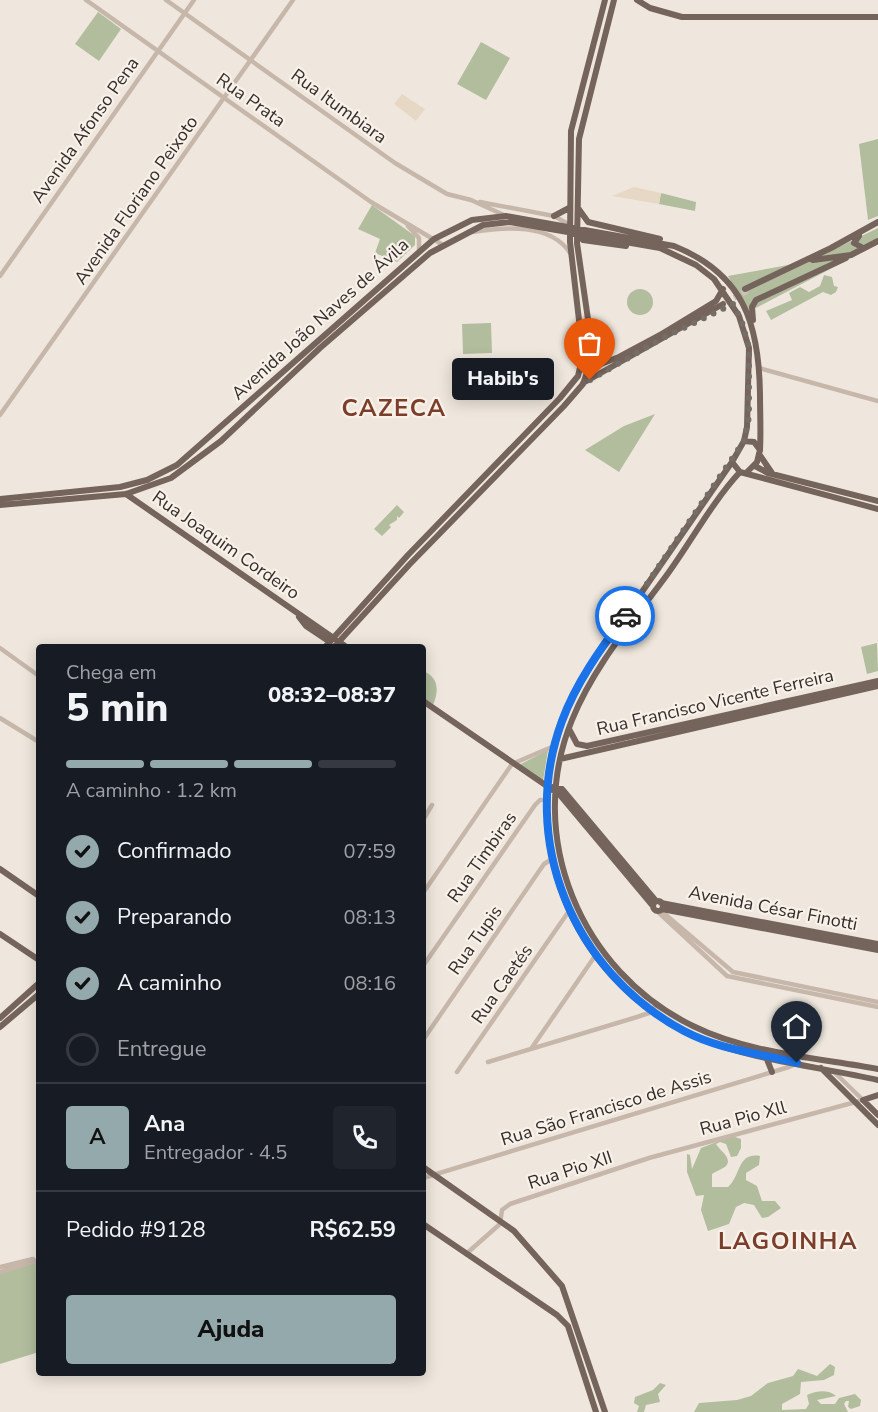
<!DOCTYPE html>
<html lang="pt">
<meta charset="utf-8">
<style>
body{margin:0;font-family:"Nunito Sans",sans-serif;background:#20242c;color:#f1f3f6;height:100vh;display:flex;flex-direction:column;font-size:22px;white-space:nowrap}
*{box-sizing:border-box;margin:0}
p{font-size:20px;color:#9ea1a6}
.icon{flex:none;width:33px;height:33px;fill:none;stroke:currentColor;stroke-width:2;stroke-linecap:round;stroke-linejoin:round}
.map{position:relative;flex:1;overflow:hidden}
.sheet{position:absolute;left:36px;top:644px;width:390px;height:732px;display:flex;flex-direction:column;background:#171b24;border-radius:6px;box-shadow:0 3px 15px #0003}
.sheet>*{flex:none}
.pin{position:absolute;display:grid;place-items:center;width:51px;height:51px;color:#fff;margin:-62px -26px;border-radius:50% 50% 50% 0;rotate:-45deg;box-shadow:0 0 6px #0007}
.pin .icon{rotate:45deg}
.courier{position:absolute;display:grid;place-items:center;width:60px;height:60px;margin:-30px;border:4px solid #1a73e8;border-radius:50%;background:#fff;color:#222;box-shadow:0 2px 8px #0007}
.bubble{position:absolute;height:42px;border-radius:6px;background:#171b24;box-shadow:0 3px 15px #0003;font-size:20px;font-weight:800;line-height:42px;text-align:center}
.headline em{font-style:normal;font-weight:800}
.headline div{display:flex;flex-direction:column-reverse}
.headline{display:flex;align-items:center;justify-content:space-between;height:102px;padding:0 30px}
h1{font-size:39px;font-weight:800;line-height:45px}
.bar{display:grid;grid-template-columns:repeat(4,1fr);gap:9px 6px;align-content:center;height:72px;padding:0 30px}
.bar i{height:8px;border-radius:4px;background:#363941}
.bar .current{background:#94a9ac}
.bar p{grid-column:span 4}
.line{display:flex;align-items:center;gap:15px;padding:0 30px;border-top:2px solid #363941}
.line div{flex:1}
.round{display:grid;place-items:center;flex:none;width:63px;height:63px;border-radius:6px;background:#20242c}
ol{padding:0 30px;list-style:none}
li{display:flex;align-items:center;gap:18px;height:66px}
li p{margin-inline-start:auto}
li .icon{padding:6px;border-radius:50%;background:#94a9ac;color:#111;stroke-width:4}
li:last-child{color:#9ea1a6}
li i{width:33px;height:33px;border:3px solid #363941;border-radius:50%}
.button{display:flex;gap:12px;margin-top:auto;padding:12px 30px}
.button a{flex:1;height:69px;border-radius:6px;background:#94a9ac;color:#111;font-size:24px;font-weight:800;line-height:69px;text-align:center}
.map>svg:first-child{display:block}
.green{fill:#b2bd9e}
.plaza{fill:#e6d8c5}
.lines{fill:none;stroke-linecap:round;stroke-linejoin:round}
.major-tunnel{stroke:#cac2b9;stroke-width:6;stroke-dasharray:6 3;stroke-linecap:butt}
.minor{stroke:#c6b7aa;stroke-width:4.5}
.major{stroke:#75645b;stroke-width:6}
.done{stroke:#756e68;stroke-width:6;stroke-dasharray:0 10.8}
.route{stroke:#1a73e8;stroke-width:8}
.labels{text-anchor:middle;stroke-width:4.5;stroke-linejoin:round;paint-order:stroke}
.street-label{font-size:18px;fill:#342d29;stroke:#f8f1e9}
.district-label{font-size:24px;font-weight:bold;letter-spacing:1.5px;fill:#7b3e2a;stroke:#f8f1e9}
</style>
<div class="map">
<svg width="878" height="1412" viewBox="0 0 878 1412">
<rect width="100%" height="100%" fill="#efe7dd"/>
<!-- green -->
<path class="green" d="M98,12L121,29L99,61L75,44Z
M481,42L510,58L486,100L457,84Z
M878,139V216L868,220L859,144Z
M661,193L696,202L695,211L659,204Z
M372,205L415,236V245L397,262L375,253L380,239L358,229Z
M878,228V244L748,312L728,276L810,261Z
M824,275L832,277L834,286L838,287L836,292L831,295L823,292L771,320L766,311L792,300L789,293L800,287L809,292L820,286Z
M627 302a13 13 0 1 1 26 0a13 13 0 1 1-26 0Z
M491,323L492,353L463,354L462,324Z
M655,414L619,472L585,450L624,426Z
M397,505L404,512L399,518L397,516V520L389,525L391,527L382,536L374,529Z
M877,643L878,671L867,674L861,647Z
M423,671C439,677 439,691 433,705L423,698Z
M548,750L543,781L519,765Z
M732,1136L741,1139V1148L737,1156L731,1157L726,1144L720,1142L716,1144C719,1150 733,1158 726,1166C723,1169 716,1171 712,1174V1187H728C741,1176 737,1152 760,1156L759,1165L746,1173V1180L757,1186L762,1201H775L781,1208L768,1217L762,1218L754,1205L744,1203L736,1207L729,1224L708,1231L701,1210L704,1195L696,1196L687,1172V1154L690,1155L692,1169L701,1148Z
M39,1262V1352L0,1364V1273Z
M830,1364L835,1367L834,1375L824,1380L801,1382L800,1394L782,1404V1410L806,1409L809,1404L807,1395C816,1391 828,1389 836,1396L817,1400L821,1404H835L839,1398L855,1394L861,1400L860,1406L851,1409L848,1407L849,1401H846L844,1404L848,1412H694L699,1403L737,1400L751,1396L768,1383L793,1376L798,1369L817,1376Z
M660,1383L666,1385L658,1394L660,1402L646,1405L644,1412H637L639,1406L634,1403L635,1397L653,1390Z"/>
<!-- plaza -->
<path class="plaza" d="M402,94L425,109L416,121L394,104Z
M634,187L661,193L659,204L612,196Z"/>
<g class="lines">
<!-- major-tunnel -->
<path class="major-tunnel" d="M726,302L747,291"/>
<!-- minor -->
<path class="minor" d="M86,0L371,202L443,245
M166,0L395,163L447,194L471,200L506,216
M480,202L554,216L570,225
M408,226L419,238V250
M473,232C504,227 551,223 570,253
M0,276L194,0
M759,368L878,401
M0,415L293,0
M0,648L39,676
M0,718L39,742
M423,820L432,805
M423,893L512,764L554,746
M660,910L733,972L878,1002
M657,911L727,976L878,1007
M423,966L535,805L540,800H546
M423,1040L544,864L552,859
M531,1049L595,956
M488,1062L637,1017L652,1012L656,1004
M457,1072L569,911
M423,1178L789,1067L797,1063L798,1054
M466,1254L500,1224L502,1210L510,1204L649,1158L863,1100L833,1071
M0,1267L33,1259
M0,1272L39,1260"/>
<!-- major -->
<path class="major" d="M637,0L650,8L682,17H878
M578,208L588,222L660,239
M554,216L569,208
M577,233L583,240L626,246
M859,236L854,243L863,248
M813,260L851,255L878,241
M745,289L831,248L878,222
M753,320L752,307L756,300L846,258
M660,335L716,301L723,289
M588,369L619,357L662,334
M583,383L723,304
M744,441L754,442L760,450
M759,454L772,473
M732,462L740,472L878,509
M755,466L768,473L878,501
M740,472C713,501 692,540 669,572C635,619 594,665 572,720C524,837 581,972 693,1026C747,1053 818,1058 878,1069
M126,494L345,646
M0,499L120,487L147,480L177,465L434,239L472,220L506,216L674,246C744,274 759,324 760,394C760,413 761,431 760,450L757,462L747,472
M0,505L126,494L171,478L221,441L320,348L430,253L483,225L510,222L660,248L696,265L714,279L739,316L749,348L747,427L744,441L732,462C697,513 661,564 626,615C608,641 587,666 573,695C510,823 565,979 697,1037C750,1060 821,1067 878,1080
M299,617L306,626L330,642
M326,646L408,555L560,398L578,376L583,355L570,242L571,131L605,0
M335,646L409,565L564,406L583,384L590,364L591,340L577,243L579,139L614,0
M423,701L560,795L653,906
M569,729L577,744L587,746L878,681
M560,759L878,686
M553,787L562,789L656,901
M0,869L39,896
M653 906a5 5 0 1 1 10 0a5 5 0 1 1-10 0Z
M661,903L878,944
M662,909L878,950
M0,934L39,960
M0,1018L39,983
M0,1027L39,994
M766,1057L772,1072
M821,1068L878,1125
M878,1095L863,1100L878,1115
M423,1167L514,1231L562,1286L605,1412
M423,1224L557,1315L568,1326L596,1412"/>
</g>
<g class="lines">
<!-- done -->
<path class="done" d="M590,380L661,339L733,304L742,322L749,348V417L744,441L625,616"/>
<!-- route -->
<path class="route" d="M625,616C601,648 576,683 562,721C518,840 573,972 684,1031C720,1050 758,1053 797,1063"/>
</g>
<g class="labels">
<!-- street labels -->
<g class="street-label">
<text transform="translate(251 100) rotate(35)" y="6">Rua Prata</text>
<text transform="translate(339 106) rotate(36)" y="6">Rua Itumbiara</text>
<text transform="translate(85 130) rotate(-55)" y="6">Avenida Afonso Pena</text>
<text transform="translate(136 200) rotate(-55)" y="6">Avenida Floriano Peixoto</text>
<text transform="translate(320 319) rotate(-42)" y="6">Avenida João Naves de Ávila</text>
<text transform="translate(226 545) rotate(35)" y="6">Rua Joaquim Cordeiro</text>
<text transform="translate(715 702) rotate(-13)" y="6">Rua Francisco Vicente Ferreira</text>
<text transform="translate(482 857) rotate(-55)" y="6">Rua Timbiras</text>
<text transform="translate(773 908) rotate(11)" y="6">Avenida César Finotti</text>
<text transform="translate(475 940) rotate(-55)" y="6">Rua Tupis</text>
<text transform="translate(502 984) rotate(-55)" y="6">Rua Caetés</text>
<text transform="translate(606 1108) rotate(-17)" y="6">Rua São Francisco de Assis</text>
<text transform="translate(743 1118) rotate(-15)" y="6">Rua Pio Xll</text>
<text transform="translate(570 1170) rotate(-18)" y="6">Rua Pio XII</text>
</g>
<!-- district labels -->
<g class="district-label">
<text x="394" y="416">CAZECA</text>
<text x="788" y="1249">LAGOINHA</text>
</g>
</g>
</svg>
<div class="pin" style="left:590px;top:380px;background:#ea580c"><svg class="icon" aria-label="bag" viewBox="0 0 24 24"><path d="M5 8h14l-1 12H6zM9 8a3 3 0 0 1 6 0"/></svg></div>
<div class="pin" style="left:797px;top:1063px;background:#1f2937"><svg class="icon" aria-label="home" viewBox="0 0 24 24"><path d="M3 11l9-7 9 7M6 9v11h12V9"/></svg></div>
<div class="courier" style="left:625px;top:616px"><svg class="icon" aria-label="car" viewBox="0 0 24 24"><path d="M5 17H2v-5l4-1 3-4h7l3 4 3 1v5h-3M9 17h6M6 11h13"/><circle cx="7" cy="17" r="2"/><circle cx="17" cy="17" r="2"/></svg></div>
<div class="bubble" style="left:452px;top:358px;width:102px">Habib's</div>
<section class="sheet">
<div class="headline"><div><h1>5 min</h1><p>Chega em</p></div><em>08:32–08:37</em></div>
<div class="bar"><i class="current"></i><i class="current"></i><i class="current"></i><i></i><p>A caminho · 1.2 km</p></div>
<ol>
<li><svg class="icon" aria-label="check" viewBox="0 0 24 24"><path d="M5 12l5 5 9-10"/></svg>Confirmado<p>07:59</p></li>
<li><svg class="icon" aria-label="check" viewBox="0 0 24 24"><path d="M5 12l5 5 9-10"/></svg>Preparando<p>08:13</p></li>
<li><svg class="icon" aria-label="check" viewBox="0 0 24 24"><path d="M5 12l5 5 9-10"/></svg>A caminho<p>08:16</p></li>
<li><i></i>Entregue</li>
</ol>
<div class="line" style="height:108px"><b class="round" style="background:#94a9ac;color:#111">A</b><div><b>Ana</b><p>Entregador · 4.5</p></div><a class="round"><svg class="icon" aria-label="phone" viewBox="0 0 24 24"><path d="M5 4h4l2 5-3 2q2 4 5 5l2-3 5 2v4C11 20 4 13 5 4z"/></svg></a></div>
<div class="line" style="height:78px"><div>Pedido #9128</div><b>R$62.59</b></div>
<div class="button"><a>Ajuda</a></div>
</section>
</div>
